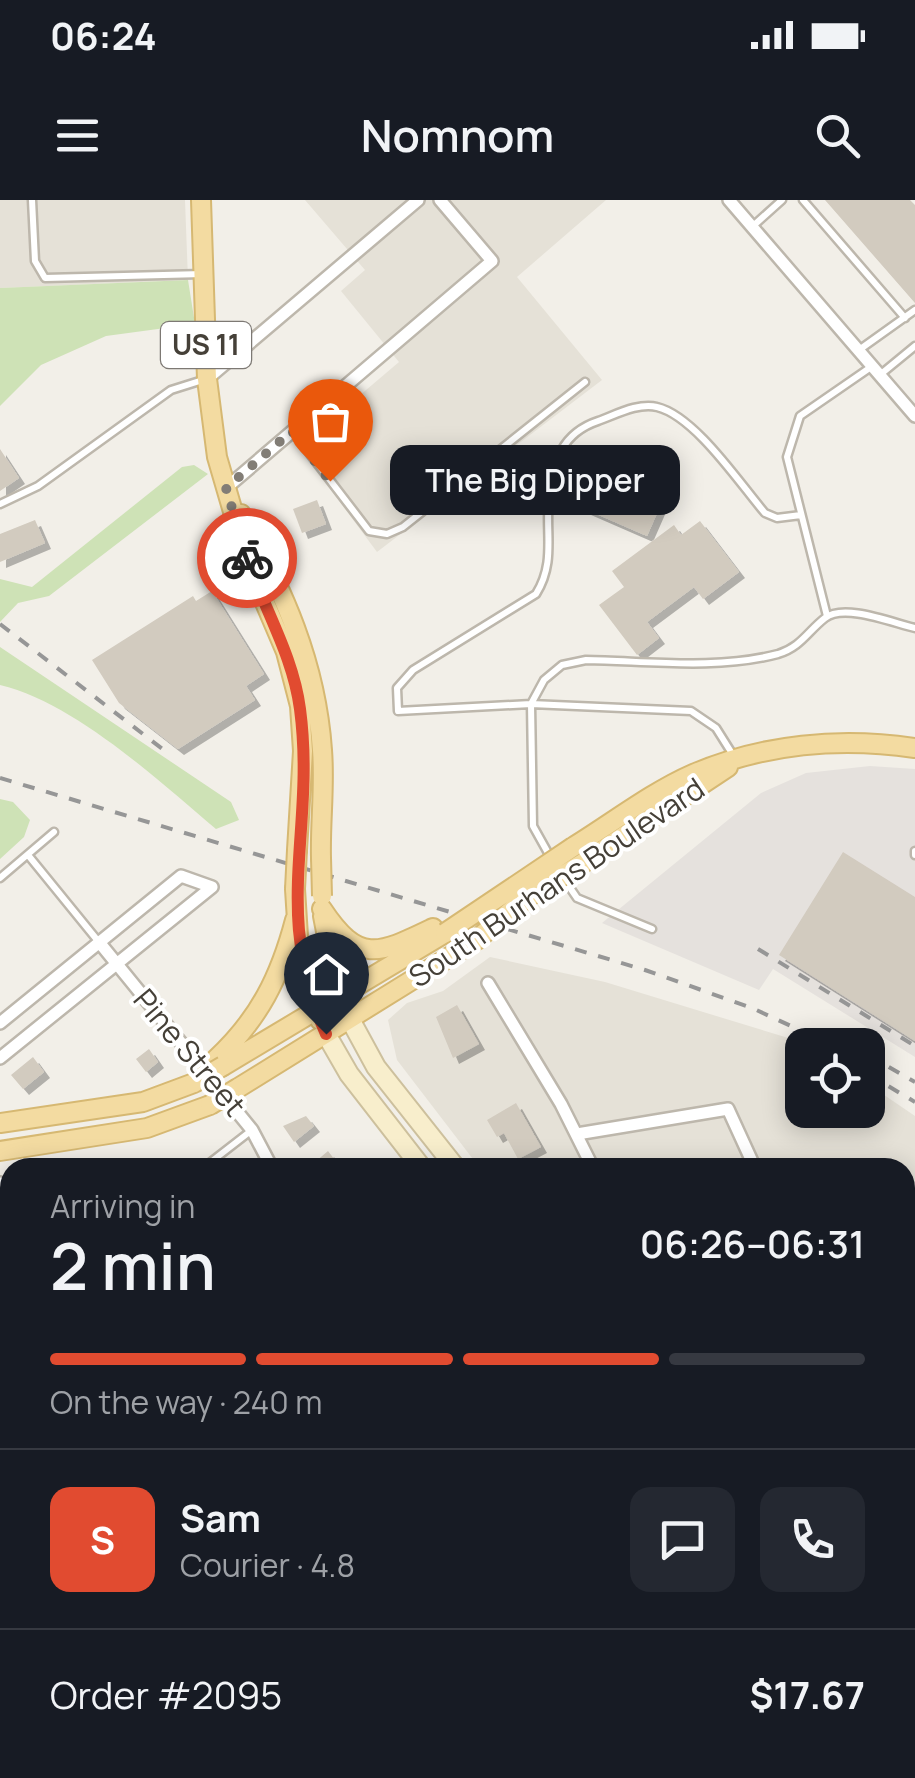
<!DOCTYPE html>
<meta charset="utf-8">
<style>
body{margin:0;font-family:Manrope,sans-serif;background:#242831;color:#f1f3f6;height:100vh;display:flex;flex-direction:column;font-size:38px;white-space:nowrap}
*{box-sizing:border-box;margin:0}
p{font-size:32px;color:#9ea1a6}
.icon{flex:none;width:55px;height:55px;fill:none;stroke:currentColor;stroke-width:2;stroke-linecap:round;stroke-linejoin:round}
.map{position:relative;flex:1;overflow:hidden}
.sheet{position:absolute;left:0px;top:958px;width:915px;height:622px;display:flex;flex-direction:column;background:#171b24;border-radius:30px 30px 0 0;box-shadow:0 5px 25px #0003}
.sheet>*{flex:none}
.fabs{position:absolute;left:785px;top:828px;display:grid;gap:20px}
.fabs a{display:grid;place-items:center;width:100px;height:100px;border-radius:20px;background:#171b24;box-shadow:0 5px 25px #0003;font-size:50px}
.pin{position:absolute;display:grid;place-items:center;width:85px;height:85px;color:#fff;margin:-102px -42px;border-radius:50% 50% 50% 0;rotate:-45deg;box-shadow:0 0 10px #0007}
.pin .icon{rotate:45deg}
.courier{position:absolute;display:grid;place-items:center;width:100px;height:100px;margin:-50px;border:8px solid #e14b30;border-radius:50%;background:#fff;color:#222;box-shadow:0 2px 12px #0007}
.bubble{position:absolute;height:70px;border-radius:20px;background:#171b24;box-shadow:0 5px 25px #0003;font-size:32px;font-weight:600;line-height:70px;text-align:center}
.headline em{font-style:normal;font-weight:600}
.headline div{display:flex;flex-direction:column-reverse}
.headline{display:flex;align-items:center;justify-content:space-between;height:170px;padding:0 50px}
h1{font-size:65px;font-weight:600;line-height:75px}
.bar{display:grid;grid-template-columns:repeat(4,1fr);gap:15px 10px;align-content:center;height:120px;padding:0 50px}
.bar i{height:12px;border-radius:8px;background:#363941}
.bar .active{background:#e14b30}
.bar p{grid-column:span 4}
.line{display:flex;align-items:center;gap:25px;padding:0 50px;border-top:2px solid #363941}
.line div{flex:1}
.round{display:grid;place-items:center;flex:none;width:105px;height:105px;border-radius:20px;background:#242831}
.status{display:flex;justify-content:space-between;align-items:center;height:70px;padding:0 50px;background:#171b24;direction:ltr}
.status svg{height:28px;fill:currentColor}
header{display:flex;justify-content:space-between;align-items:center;height:130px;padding:0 50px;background:#171b24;font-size:45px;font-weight:600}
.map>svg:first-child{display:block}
.residential{fill:#e5e1d7}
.industrial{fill:#e5e1dd}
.green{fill:#cee2b6}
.building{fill:#d2cbbf;filter:url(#shadow)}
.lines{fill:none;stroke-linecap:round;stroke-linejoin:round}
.lane-casing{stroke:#bdb7ac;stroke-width:11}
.street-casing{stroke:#bdb7ac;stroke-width:16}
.secondary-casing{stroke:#cdc09d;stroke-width:22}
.primary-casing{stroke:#d6b872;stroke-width:22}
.lane{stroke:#fff;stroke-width:6}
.street{stroke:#fff;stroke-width:11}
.secondary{stroke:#f8eecc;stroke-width:18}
.primary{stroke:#f3dba1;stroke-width:18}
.rail{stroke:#969696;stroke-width:4;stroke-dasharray:12 12;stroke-linecap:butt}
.primary-bridge-casing{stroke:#d6b872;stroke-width:22;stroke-linecap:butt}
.primary-bridge{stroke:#f3dba1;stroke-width:18}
.done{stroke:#827d76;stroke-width:10;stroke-dasharray:0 18}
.route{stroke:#e14b30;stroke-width:12}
.labels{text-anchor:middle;stroke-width:8;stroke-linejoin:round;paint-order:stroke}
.shield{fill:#fff;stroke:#7d7974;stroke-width:2.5}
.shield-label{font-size:28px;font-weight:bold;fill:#454038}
.street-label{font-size:30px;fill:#454038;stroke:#fff}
</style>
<div class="status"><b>06:24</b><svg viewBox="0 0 49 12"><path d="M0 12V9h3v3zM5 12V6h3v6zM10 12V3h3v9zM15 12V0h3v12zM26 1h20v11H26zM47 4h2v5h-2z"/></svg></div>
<header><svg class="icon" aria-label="menu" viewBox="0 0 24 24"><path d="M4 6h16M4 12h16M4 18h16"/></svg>Nomnom<svg class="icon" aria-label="search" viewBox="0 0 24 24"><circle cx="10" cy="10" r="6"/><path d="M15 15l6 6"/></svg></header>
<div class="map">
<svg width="915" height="1578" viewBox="0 0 915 1578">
<defs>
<filter id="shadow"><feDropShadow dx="6" dy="6" stdDeviation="0" flood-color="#0004"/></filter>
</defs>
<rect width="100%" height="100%" fill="#f2efe8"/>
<!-- residential -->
<path class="residential" d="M0,0H185L188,80L0,88Z
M305,0H606L517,77L602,180L377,352L299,247L399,162L341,91L365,70Z
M490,757L605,782L808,844L802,845V910H868V884L915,916V1578H896L892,1570H905V968L479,967L397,860L388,820L407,803L443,791Z"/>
<!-- industrial -->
<path class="industrial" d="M870,566L915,569V857L773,769L759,790L602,723L761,593L806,573Z"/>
<!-- green -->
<path class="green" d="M188,80L195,124L106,136L41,165L0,206V88Z
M194,265L208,274L49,396L18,403L0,422V379L32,387L182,267Z
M0,447L231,602L239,620L216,629C158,580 75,503 0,485Z
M0,599L13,602L30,620L24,637L0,659Z"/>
<!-- building -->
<path class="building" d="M825,0H910L915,5V103Z
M593,245L672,279L647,336L569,302Z
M0,249L19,278L0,291Z
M317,300L326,324L302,333L293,309Z
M35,320L45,343L0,362V334Z
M700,321L739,372L703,399L694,387L647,422L659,438L637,455L599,405L624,387L612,371L674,325L681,335Z
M212,391L264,474L246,486L255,500L178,549L119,503L92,460L193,396L196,401Z
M843,652L915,697V841L779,755Z
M457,805L479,844L453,858L436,817Z
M149,849L158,862L146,872L136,859Z
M33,857L44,872L23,889L11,875Z
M516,903L541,947L518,959L504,933L497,937L487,920Z
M306,916L314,926L294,942L283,926Z
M328,951L341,968H308Z"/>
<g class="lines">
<!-- lane casing -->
<g class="lane-casing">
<path id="lane" d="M32,0L35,61L45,78L203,74
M803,0L905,118
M753,26L782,0
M859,150L915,110
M881,174L915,146
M293,232L369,331L387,334L403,327L585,182
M0,304L38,286L171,190L206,179
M827,416L787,257L800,216L871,167
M733,555L716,528L691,511L531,504L398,511L397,488L413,470L536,394C556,362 545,333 549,298C553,261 562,233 598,221C615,215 639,202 657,207C695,216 740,284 765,313L777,318L801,315
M915,651V655
M28,655L98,741
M552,660L533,626L531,504L544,480L562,465L586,460C648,461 717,470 778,454C801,447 808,431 825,418C844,403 893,423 915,428
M0,678L54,632
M564,679L577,698L652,729
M203,968L252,930
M0,1164L10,1176
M0,1523L10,1536
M38,1570L44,1578
M332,1570L338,1578
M606,1570L614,1578"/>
</g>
<!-- street casing -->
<g class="street-casing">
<path id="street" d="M729,0L915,216
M207,179L418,0
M226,288L492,61L440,0
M99,742L252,930L272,968
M488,783L561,904L593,968
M0,823L181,676L212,687
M0,858L212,687
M577,934L728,909L755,968
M0,983L10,996
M905,1101L915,1107
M0,1343L10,1355
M0,1386L10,1378
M184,1570L191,1578
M473,1570L478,1578
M402,1578L411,1570"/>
</g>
<!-- secondary casing -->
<g class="secondary-casing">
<path id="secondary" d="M339,799L376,867L456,968
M326,834L349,874L422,968
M873,1570L878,1578"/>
</g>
<!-- primary casing -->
<g class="primary-casing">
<path id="primary" d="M201,0L207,179L217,257L248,363L286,452L300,506L303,551L297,650
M241,314C283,390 316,462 322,550C325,586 320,622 321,658
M573,647C612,623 652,592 693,574C763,544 840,537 915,548
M583,663L728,567
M295,689L299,752L320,820
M322,709C359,765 379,754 433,728
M323,716L339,799
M216,859C259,819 280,777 295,720
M223,866L445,733
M238,888L475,741
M0,923L143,902L194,883
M0,951L147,928L210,905"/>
</g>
<!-- lane -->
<use href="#lane" class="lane"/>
<!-- street -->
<use href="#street" class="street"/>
<!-- secondary -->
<use href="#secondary" class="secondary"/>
<!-- primary -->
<use href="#primary" class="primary"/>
<!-- rail -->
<path class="rail" d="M0,424L169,554
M0,578L645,770L752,808L832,845
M758,749L915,846
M868,855L915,882
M868,874L915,902"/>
<!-- primary-bridge casing -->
<g class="primary-bridge-casing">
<path id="primary-bridge" d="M321,658L322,696
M295,689L297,650
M445,733L573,647
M475,741L525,699L583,663
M194,883L223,866
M210,905L238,888"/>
</g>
<!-- primary-bridge -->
<use href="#primary-bridge" class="primary-bridge"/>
</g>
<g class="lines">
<!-- done -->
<path class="done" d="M247,358L226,288L292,231L330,281"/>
<!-- route -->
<path class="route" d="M247,358C264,409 293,455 300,509C316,630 271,711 326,834"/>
</g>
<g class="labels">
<!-- shield labels -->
<rect class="shield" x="161" y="122" width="90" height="46" rx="8"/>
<g class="shield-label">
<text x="206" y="155">US 11</text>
</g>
<!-- street labels -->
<g class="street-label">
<text transform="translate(557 683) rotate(-34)" y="10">South Burhans Boulevard</text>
<text transform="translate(189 853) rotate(50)" y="10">Pine Street</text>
</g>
</g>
</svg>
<div class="fabs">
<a><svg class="icon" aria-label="locate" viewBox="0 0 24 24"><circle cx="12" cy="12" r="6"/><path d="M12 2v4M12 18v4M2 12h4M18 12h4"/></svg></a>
</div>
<div class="pin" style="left:330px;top:281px;background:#ea580c"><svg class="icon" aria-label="bag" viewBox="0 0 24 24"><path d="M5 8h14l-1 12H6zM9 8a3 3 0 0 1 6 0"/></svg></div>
<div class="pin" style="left:326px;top:834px;background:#1f2937"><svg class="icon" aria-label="home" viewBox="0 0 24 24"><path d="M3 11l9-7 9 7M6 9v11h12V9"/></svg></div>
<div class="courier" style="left:247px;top:358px"><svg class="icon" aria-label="bike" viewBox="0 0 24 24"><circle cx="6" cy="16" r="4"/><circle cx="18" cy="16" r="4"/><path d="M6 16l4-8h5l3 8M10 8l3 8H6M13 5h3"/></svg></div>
<div class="bubble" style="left:390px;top:245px;width:290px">The Big Dipper</div>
<section class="sheet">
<div class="headline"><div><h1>2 min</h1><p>Arriving in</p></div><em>06:26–06:31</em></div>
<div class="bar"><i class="active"></i><i class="active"></i><i class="active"></i><i></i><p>On the way · 240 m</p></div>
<div class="line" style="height:180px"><b class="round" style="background:#e14b30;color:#fff">S</b><div><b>Sam</b><p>Courier · 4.8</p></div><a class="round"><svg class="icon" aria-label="chat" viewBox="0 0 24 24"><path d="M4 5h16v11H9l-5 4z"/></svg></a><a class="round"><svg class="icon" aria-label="phone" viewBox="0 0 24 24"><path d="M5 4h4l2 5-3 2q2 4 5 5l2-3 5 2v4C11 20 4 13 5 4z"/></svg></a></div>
<div class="line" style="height:130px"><div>Order #2095</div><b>$17.67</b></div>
</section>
</div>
